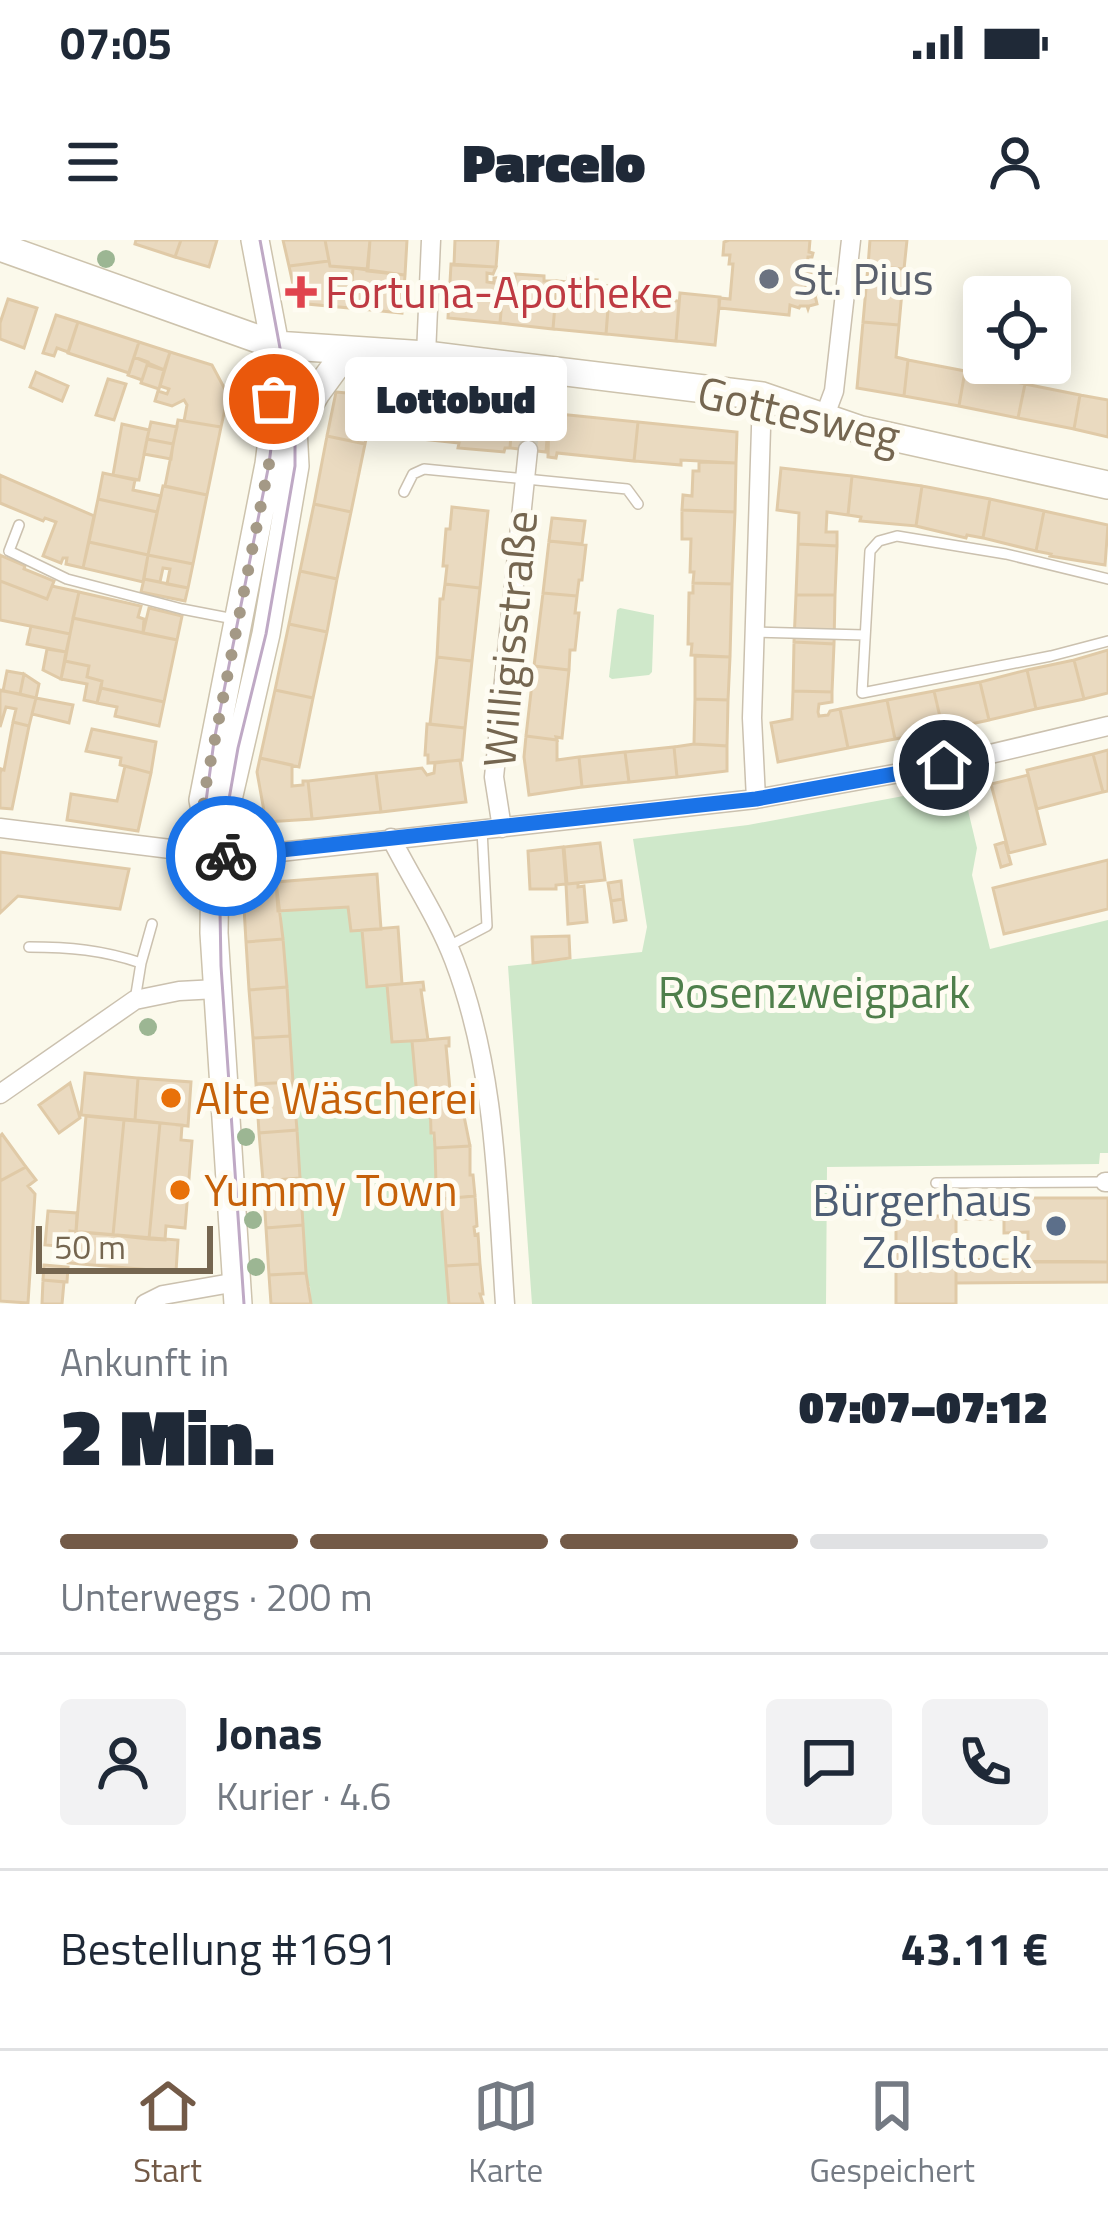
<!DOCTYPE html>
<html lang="de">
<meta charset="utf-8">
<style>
body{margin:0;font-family:"Titillium Web",sans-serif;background:#f2f2f3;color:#1f2937;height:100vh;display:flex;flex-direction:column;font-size:45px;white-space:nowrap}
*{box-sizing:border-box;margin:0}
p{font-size:39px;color:#747a83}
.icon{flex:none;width:66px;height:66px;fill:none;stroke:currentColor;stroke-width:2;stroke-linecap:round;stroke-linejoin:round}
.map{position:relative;height:1064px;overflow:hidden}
.drawer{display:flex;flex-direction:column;background:#fff;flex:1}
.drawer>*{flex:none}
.fabs{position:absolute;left:963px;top:36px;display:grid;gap:24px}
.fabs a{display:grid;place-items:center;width:108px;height:108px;border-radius:12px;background:#fff;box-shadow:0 6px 30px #0003;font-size:60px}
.scale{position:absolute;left:36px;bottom:30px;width:177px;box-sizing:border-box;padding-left:12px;border:6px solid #756650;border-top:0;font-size:33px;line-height:42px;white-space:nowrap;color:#756650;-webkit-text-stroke:9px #fefcf2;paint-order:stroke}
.pin{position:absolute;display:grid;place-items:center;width:102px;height:102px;color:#fff;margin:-51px;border:6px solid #fff;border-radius:50%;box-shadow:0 3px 12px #0007}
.courier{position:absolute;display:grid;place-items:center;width:120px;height:120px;margin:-60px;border:9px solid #1a73e8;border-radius:50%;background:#fff;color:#222;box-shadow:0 3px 15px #0007}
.bubble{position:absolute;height:84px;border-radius:12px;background:#fff;box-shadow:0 6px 30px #0003;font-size:39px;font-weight:800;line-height:84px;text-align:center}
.headline em{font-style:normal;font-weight:800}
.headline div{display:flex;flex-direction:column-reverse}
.headline{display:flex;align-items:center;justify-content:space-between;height:204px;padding:0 60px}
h1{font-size:78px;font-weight:800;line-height:90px}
.bar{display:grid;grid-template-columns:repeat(4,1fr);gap:18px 12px;align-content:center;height:144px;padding:0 60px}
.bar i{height:15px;border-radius:9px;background:#e0e1e3}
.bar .selected{background:#735a47}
.bar p{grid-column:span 4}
.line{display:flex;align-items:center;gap:30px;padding:0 60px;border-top:3px solid #e0e1e3}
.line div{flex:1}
.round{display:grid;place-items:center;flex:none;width:126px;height:126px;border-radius:12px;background:#f2f2f3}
.status{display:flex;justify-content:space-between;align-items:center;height:84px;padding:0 60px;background:#fff;direction:ltr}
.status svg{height:33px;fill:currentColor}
header{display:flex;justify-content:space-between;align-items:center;height:156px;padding:0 60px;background:#fff;font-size:54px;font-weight:800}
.tabs{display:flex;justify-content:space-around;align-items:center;height:168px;border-top:3px solid #e0e1e3;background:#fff;font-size:33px;color:#747a83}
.tabs a{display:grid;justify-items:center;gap:6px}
.tabs .selected{color:#735a47}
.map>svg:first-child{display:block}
.green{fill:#cfe8ca}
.building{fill:#eadac0;stroke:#e0caa7;stroke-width:3}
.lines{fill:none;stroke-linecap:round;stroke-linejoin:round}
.street-tunnel{stroke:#dad4c4;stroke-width:18;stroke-dasharray:18 9;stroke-linecap:butt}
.lane-casing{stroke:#cbc1af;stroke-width:12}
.street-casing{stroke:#cbc1af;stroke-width:21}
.secondary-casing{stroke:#cdc3ad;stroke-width:30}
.lane{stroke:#fff;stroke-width:9}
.street{stroke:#fff;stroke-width:18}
.secondary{stroke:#fff;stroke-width:27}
.tram{stroke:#bfa9c5;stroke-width:3}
.tree{fill:#9cb693}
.done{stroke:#a49986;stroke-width:12;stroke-dasharray:0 21.6}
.route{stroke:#1a73e8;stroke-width:15}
.worship-dot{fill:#6b7280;stroke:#fefcf2;stroke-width:4.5}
.health-dot{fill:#e0444e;stroke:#fefcf2;stroke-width:4.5}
.food-dot{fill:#e8710a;stroke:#fefcf2;stroke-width:4.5}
.service-dot{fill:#5c6f8a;stroke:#fefcf2;stroke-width:4.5}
.labels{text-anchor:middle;stroke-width:10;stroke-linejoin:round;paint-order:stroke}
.worship-label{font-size:45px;fill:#5b616d;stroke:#fefcf2;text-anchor:start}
.health-label{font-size:45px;fill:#be3a42;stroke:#fefcf2;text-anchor:start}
.street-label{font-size:45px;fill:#756650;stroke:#fefcf2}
.park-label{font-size:45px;fill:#4f7f4b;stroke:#fefcf2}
.food-label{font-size:45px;fill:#c56008;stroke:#fefcf2;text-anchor:start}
.service-label{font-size:45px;fill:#4e5e75;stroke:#fefcf2;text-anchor:end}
</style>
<div class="status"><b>07:05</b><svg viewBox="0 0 49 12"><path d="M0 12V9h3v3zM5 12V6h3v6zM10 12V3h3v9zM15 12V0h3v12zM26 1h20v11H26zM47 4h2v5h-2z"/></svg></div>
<header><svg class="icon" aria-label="menu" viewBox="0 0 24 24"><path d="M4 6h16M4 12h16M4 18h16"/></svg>Parcelo<svg class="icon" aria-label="person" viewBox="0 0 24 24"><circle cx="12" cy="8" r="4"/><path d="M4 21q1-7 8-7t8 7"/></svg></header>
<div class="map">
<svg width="1108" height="1064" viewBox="0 0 1108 1064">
<rect width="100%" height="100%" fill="#fbf9eb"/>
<!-- green -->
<path class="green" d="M620,368L654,375L652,432L649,435L612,439L609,437L617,370Z
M962,545L977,608L972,635L990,709L1108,680V913H1100L1099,924L827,927L826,1064H532L508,726L642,712L647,687L633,599L748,585Z
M348,667L351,691L362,690L367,747L387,745L392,802L412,801L417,856H430L431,872L429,873L437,924L434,925L436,944L439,945L441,959L449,1064H311L310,1046H307L281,671Z"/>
<!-- building -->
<path class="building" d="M136,0H181L175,17L135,4Z
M181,0H217L209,27L175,17Z
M283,0H325L329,21L289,26Z
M325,0H370L368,29L330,26Z
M370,0H407L405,35L367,31Z
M455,0H498L496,27L454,25Z
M729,0H810L809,12L813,13L812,17H808L807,28L811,29V33H807L806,46L810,45L814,52L818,53L815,55L817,64L809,66L808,69L807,66H800L799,68L790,65L789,75L719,68V58L730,59L733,24H729L730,15H723L724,2Z
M870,0H907L904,29L868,26Z
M329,21L330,26L353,28L350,68L297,63L289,26Z
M451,24L496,27L493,34L487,33V42L494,43V38L504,37L500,83L448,78Z
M868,26L904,29L899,85L863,82Z
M353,28L405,35L402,73L350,68Z
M515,34L544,36V41H557L553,89L500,83L504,37L515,38Z
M568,38L597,40L596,45L610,46L606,94L553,89L557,41L568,42Z
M680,53L720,57L715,105L676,101Z
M609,55L679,61L676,101L606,94Z
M8,59L37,68L24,108L0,99V83Z
M56,75L78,82L68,112L57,108L54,116L43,113Z
M78,82L139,102L129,133L68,113Z
M863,82L899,85L896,117L908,120L904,156L857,148Z
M139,102L170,112L164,130L134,117Z
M170,112L212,125L228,155L221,187L184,181L187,165L184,160L172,166L155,161L158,151L167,154L169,149L160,146Z
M134,117L148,122L142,140L128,135Z
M908,120L965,131L959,166L904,156Z
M147,125L164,130L159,149L141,143Z
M965,131L1025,144L1018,178L959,166Z
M36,132L68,146L62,161L30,147Z
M108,139L126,144L114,180L96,175Z
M1025,144L1080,155L1074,189L1018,178Z
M336,152L424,160L420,199L367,194L365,204L327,196Z
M1080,155L1108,160V197L1074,189Z
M424,160L513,169L510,208H505L504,212L458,208L459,203L420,199Z
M513,169L549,173L546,212L510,208Z
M549,173L638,182L634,221L557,213L556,218L548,217Z
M178,180L221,187L207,255L165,246Z
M151,182L177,187L173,204L147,199Z
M638,182L737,192L736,223L681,220V225L634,221Z
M122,184L149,190L139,240L113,235Z
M327,196L365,204L351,272L314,264Z
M147,199L173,204L171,219L144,214Z
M699,222L736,223L735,272L682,270L683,255L692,256L693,231H699Z
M781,228L852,236L848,275L827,272L826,292H837V306L798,304L799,273L777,270Z
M103,233L135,240L133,250L161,256L157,272L98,259Z
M0,235L94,276L83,328L66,324L67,318H63L61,323L43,316L56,282L45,278L43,281L0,263Z
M852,236L922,246L916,286L860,281L861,277L848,275Z
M163,246L207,255L193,324L148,315Z
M922,246L990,259L983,298L967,295L966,298L916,286Z
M98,259L157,272L148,315L89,302Z
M990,259L1044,271L1036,311L983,298Z
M314,264L351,272L337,339L300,331Z
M452,267L488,271L480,348L445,344L447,326H443L446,289H450Z
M682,270L735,272L732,344L693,343L694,332H690L691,299H682Z
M1044,271L1108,285L1105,325L1050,316L1051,314L1036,311Z
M552,278L585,281L582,304L549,301Z
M549,301L586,305L582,340H579L577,356L543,353Z
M89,302L148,315L143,342L83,328Z
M798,304L837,306L835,355H796Z
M0,315L25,326L24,329L54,341L47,359L0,341Z
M148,315L193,324L188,348L167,344L170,329L163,328L160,342L144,339Z
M300,331L337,339L327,392L289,384Z
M144,339L188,348L185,361L141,352Z
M0,341L47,359L52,346L79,352L70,394L0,380Z
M693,343L732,344L730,417L691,415L692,404H688L689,353H693Z
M445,344L480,348L472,421L437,417L440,359H443Z
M79,352L141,366L138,377L144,379L143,393L73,378Z
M543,353L577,356L575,373H579L575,410H570L569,430L534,426Z
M796,355H835L834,404L794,402Z
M149,368L182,376L177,400L143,393Z
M73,378L177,400L164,462L101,448L102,441L87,437L89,426L65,421Z
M289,384L327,392L313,458L275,450Z
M31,386L70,394L66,412L27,404Z
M794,402L834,404L832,452L793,451Z
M47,409L66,412L61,439L43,430Z
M1108,410V453L1084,459L1074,420Z
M695,416L730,417L728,460L695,459Z
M437,417L472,421L465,488L430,484Z
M1074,420L1084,459L1036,469L1027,430Z
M65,421L89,426L87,437L102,441L97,463L84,460L87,444L61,439Z
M534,426L569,430L562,498L556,497L557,500L526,496Z
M1027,430L1036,469L989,480L980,442Z
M7,431L24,434L20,454L3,451Z
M24,434L39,444L36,458L20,454Z
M980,442L989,480L943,490L934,451Z
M101,448L164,462L159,486L115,476L117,467L97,463Z
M0,450L36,458L29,486L13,482L16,469L6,467L0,487Z
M275,450L313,458L299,527L260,518Z
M793,451L832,452V462L819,464L818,472L819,476L828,475L830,471L840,469L848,508L778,522L771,483L792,479Z
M934,451L943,490L895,499L887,460Z
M36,458L73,465L69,483L32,474Z
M695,459L728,460L727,506L694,504Z
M887,460L895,499L848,508L840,469Z
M13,482L29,486L12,569L0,568V534L1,529L4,530Z
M427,484L465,488L462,520L428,523V515H425Z
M92,489L156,502L151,533L120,525L121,518L86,511Z
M526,496L557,500V520L579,517L582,547L529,555L524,517Z
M694,504L727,506V531L677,537L674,507Z
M674,507L677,537L629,542L625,512Z
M1108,510V551L1103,552L1093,514Z
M625,512L629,542L582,547L579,517Z
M1093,514L1103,552L1037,569L1027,530Z
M260,518L292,525V546L303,545V541H308L312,579L266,582L257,532Z
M460,520L466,562L381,572L376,533L422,528L427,535L434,533L435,523Z
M125,526L151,533L138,591L67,580L71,554L117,561Z
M376,533L381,572L312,579L308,541Z
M1028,535L1045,604L1009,613L991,544Z
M1005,602L1011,624L1001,627L995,605Z
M600,603L605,640L567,644L564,607Z
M563,607L566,644L556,645V649H530L528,611Z
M0,612L129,629L120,669L18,656L0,673Z
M1108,620V669L1004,694L993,648Z
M377,634L381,689L351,691L348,667L278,671L276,642Z
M621,641L623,659L611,661L608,643Z
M276,642L283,699L246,702L243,650L249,644Z
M578,643V647L584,646L587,682L568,684L566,644Z
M623,659L626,680L614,682L611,661Z
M398,687L402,744L367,747L362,690Z
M569,696L570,718L533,723L532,697Z
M283,699L287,747L249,750L246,702Z
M423,742L424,750H421L428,800L392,802L387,745Z
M287,747L290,796L253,798L249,750Z
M290,796L293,842L256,844L253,798Z
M449,798V806H446L450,850L452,849L453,854L417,857L412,801Z
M85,833L138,838L135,880L81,875Z
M138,838L191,842L188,886L135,880Z
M293,842L297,890L259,893L256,844Z
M70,843L80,878L59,893L39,865Z
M464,853L467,876H464L470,906L435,908L434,893H431L430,856Z
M86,876L124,880L113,995L76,992Z
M124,880L160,883L149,999L113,995Z
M160,883L182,885L181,900L192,901L185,988L166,986L165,1000L149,999Z
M297,890L300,938L263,941L259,893Z
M2,894L26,927L0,941V896Z
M470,906V935H473L475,956L441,959L439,945H436L435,908Z
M26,927L36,940L28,946L35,954L28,1063L0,1061V941Z
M300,938L303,985L266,988L263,941Z
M475,956L477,986L474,987L475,995L478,994L480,1024L446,1026L441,959Z
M956,958H1004V979H956Z
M1004,958H1108V1022H1028V992L1004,993Z
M48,971L77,973L76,992L70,991L69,1007L45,1005Z
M896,976H956V1064H896Z
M303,985L306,1033L269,1035L266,988Z
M70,991L178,1000L176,1032L68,1023Z
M956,1019L1108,1022V1042L956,1043Z
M480,1024L483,1054H480L483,1064H449L446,1026Z
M44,1025L68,1027L67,1042L43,1040Z
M306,1033L311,1064H271L269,1035Z
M43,1040L64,1042L62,1064H42Z"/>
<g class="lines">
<!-- street-tunnel -->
<path class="street-tunnel" d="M528,210L532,171"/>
<!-- lane casing -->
<g class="lane-casing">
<path id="lane" d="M404,252L413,234L424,229L627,249L638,264
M19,285L9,311L67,339L182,369L234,379
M1108,339L1006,314L897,296L879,301L870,311L862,453L1051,416L1108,401
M755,392L864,395
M449,706L487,686L482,590
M29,707C69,707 103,710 141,723L135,760
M141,723L152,684
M936,943L1105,942"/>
</g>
<!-- street casing -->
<g class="street-casing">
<path id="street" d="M426,115L431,0
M532,171L536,128
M825,175L834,151L851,0
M756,559L752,478L762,156
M0,588L235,617L756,559L944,525L1108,486
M502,588L494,537L528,210
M391,598C411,638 438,678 454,720C496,830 497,948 505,1064
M0,854L135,760L179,751L217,749
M1105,942H1108
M145,1064L163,1055L237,1042"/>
</g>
<!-- secondary casing -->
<g class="secondary-casing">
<path id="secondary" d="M0,7L275,105L426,115L762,156L861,190L1108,245
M295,189L316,153L335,127L362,111
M213,608L203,560L269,224L274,184V139
M238,1064L214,693L215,616L266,394L295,226L292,170L275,105L255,0"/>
</g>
<!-- lane -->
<use href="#lane" class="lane"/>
<!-- street -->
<use href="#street" class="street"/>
<!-- secondary -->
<use href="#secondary" class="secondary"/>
<!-- tram -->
<path class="tram" d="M204,621L205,569L214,501L269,224L274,184L273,148
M244,1064L221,726L219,616L238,508L266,394L295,226V189L260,0"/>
</g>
<!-- trees -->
<g class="tree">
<circle cx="106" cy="19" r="9"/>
<circle cx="148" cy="787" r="9"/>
<circle cx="246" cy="897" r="9"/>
<circle cx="253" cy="980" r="9"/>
<circle cx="256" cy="1027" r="9"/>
</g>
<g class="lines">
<!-- done -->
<path class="done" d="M226,616H215L203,560L269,224L274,159"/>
<!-- route -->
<path class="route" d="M226,616L756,559L944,525"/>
</g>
<!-- markers -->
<circle class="worship-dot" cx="769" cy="39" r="12"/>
<path class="health-dot" d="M295 34h12v12h12v12h-12v12h-12v-12h-12v-12h12z"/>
<g class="food-dot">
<circle cx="171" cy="858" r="12"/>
<circle cx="180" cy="950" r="12"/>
</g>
<circle class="service-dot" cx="1056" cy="986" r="12"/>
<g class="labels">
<!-- worship labels -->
<g class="worship-label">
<text x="793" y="55">St. Pius</text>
</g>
<!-- health labels -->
<g class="health-label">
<text x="325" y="68">Fortuna-Apotheke</text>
</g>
<!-- street labels -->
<g class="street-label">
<text transform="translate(799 174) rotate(13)" y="16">Gottesweg</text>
<text transform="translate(510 399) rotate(-85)" y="16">Willigisstraße</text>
</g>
<!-- park labels -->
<g class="park-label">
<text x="814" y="768">Rosenzweigpark</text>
</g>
<!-- food labels -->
<g class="food-label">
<text x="195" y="874">Alte Wäscherei</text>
<text x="204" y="966">Yummy Town</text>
</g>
<!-- service labels -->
<g class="service-label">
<text x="1032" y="976">Bürgerhaus<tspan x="1032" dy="52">Zollstock</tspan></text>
</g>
</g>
</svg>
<div class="fabs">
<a><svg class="icon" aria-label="locate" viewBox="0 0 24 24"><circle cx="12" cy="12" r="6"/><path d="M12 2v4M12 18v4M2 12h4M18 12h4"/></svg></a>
</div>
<div class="scale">50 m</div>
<div class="pin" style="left:274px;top:159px;background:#ea580c"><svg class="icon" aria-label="bag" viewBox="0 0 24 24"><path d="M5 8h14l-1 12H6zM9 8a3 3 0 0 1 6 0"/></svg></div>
<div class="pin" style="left:944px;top:525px;background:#1f2937"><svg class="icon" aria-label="home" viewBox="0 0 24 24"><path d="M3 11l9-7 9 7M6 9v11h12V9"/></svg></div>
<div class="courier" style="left:226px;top:616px"><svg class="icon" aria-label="bike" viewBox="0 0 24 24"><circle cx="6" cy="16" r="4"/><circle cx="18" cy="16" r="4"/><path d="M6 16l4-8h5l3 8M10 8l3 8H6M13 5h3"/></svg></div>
<div class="bubble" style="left:345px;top:117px;width:222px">Lottobud</div>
</div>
<section class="drawer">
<div class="headline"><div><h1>2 Min.</h1><p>Ankunft in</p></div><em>07:07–07:12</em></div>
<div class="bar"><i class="selected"></i><i class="selected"></i><i class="selected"></i><i></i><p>Unterwegs · 200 m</p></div>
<div class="line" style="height:216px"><a class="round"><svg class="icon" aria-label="person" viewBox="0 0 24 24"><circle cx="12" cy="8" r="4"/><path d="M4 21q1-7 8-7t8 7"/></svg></a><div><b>Jonas</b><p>Kurier · 4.6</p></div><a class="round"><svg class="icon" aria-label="chat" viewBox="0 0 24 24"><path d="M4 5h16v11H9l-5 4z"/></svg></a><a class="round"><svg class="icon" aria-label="phone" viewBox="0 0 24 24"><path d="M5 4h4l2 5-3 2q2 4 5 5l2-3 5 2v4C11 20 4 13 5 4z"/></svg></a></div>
<div class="line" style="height:156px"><div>Bestellung #1691</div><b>43.11 €</b></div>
</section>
<nav class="tabs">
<a class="selected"><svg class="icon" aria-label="home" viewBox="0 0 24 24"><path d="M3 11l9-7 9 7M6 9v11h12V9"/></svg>Start</a>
<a><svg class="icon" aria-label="map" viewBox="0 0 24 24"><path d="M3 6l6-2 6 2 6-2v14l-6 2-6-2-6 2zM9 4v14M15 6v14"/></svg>Karte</a>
<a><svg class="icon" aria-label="saved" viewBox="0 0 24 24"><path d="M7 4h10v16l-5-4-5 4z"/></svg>Gespeichert</a>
</nav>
